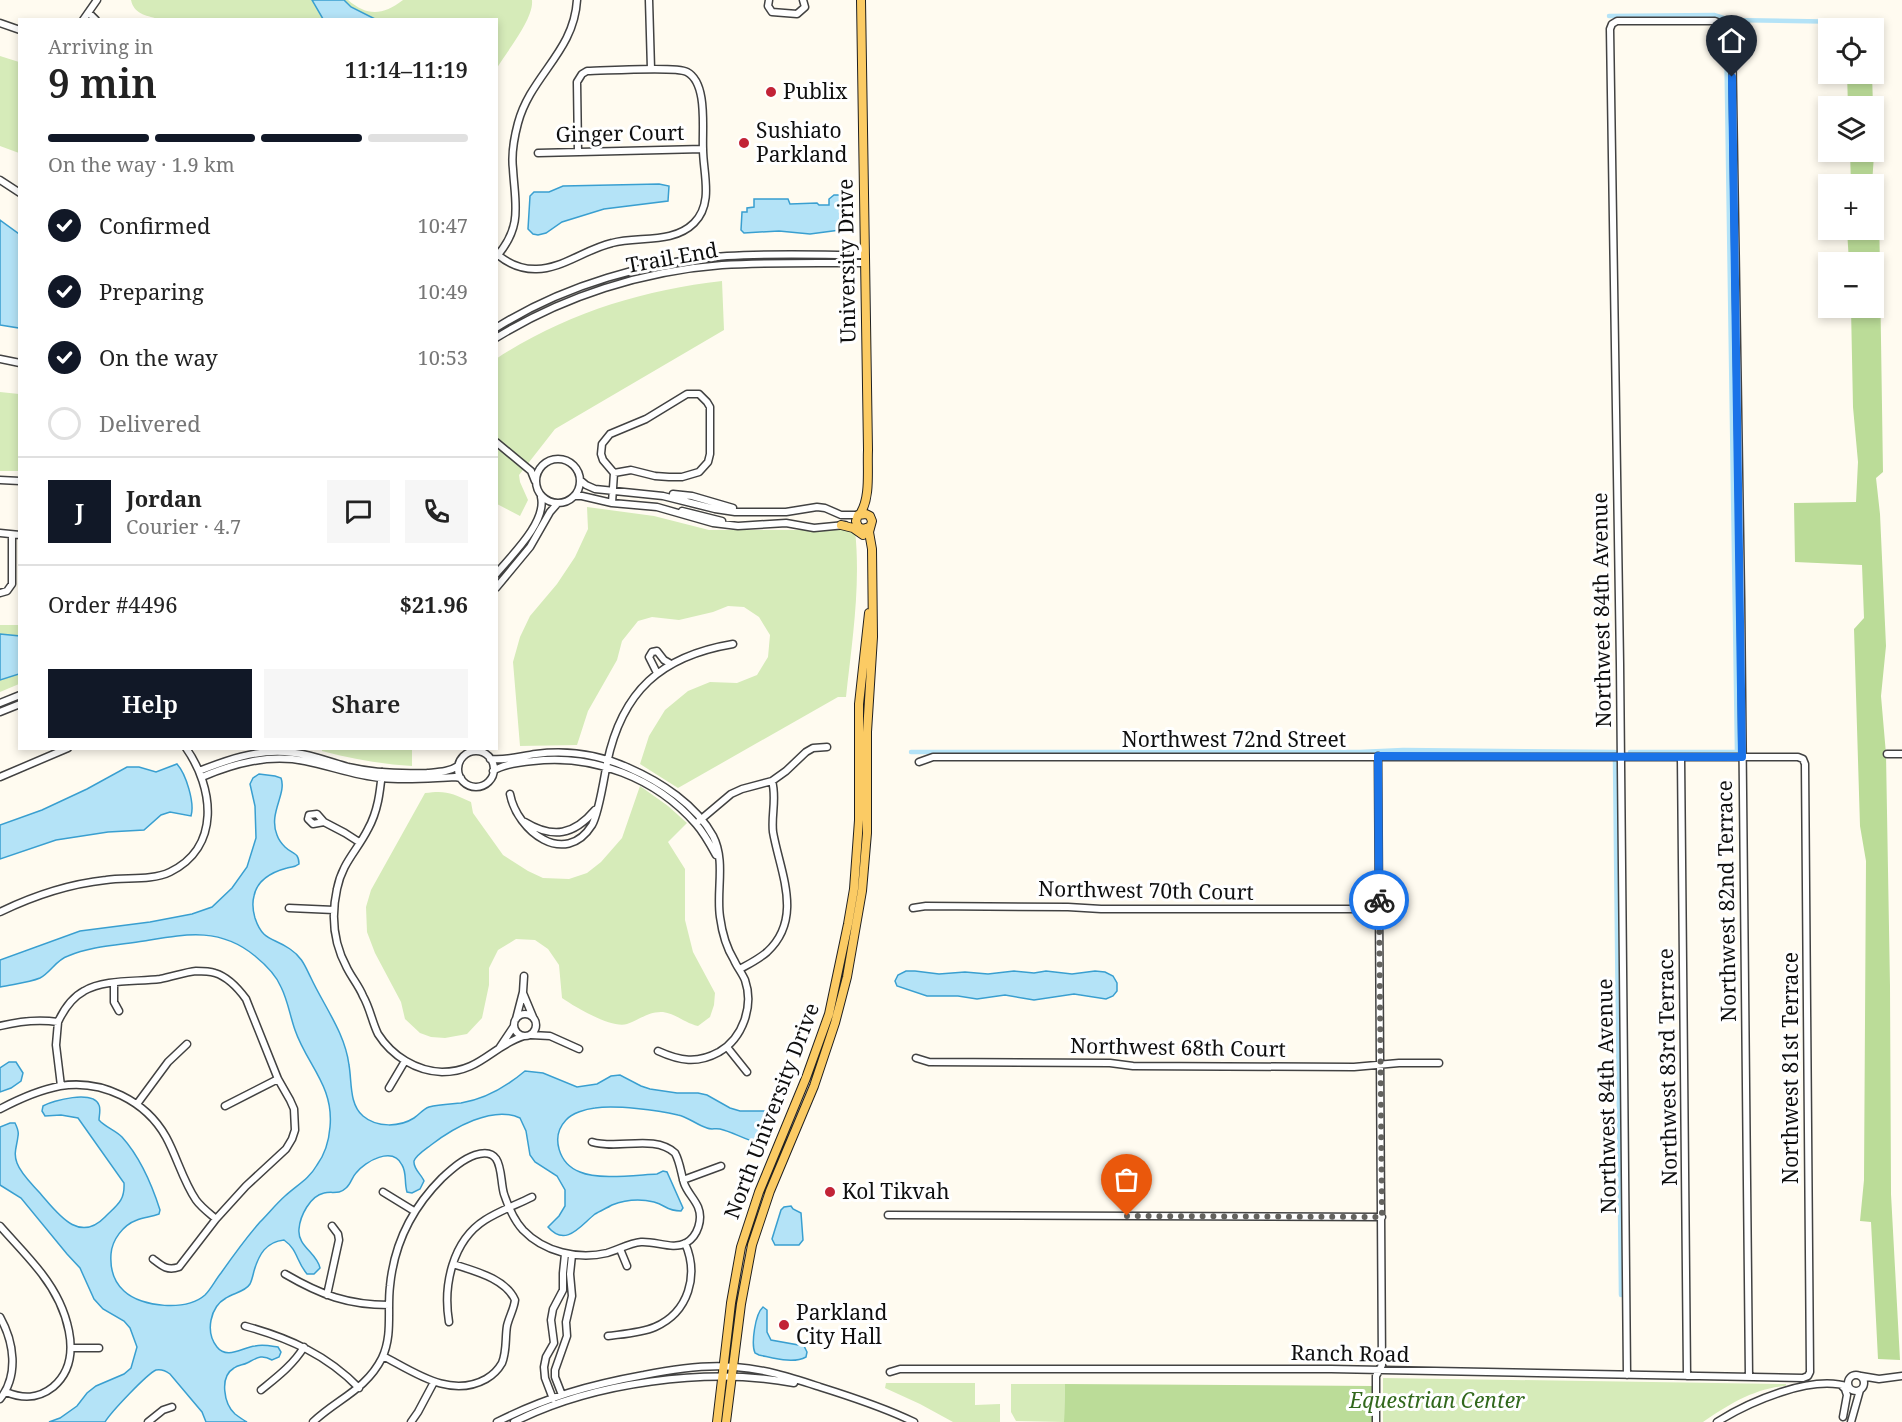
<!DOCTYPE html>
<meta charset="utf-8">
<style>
body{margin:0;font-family:"Noto Serif",serif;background:#f6f6f6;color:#222;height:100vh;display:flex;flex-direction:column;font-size:22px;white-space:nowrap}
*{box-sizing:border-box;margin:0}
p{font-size:20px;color:#767676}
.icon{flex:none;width:33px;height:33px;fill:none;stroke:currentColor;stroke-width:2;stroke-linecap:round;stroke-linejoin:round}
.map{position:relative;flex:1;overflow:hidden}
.sheet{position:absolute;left:18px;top:18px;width:480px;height:732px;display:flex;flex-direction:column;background:#fff;border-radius:0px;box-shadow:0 3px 9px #0003}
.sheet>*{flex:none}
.controls{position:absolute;left:1818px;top:18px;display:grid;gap:12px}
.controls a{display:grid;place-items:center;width:66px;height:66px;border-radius:0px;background:#fff;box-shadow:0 3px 9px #0003;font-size:30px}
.pin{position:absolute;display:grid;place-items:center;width:51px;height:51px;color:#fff;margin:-62px -26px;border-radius:50% 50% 50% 0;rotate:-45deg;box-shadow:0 0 6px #0007}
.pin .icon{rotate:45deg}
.courier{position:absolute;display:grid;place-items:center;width:60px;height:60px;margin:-30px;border:4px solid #1a73e8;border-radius:50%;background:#fff;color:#222;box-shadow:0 2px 8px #0007}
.headline em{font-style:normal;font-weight:600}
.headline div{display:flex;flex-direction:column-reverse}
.headline{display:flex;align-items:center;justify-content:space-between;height:102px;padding:0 30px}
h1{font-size:39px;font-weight:600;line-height:45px}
.bar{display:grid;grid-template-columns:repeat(4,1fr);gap:9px 6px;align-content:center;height:72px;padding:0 30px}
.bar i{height:8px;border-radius:4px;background:#e0e0e0}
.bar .current{background:#111827}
.bar p{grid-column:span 4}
.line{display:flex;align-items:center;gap:15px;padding:0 30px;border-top:2px solid #e0e0e0}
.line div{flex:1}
.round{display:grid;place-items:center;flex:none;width:63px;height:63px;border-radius:0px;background:#f6f6f6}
ol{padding:0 30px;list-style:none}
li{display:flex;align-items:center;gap:18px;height:66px}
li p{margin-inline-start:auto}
li .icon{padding:6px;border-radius:50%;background:#111827;color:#fff;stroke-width:4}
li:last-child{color:#767676}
li i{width:33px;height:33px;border:3px solid #e0e0e0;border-radius:50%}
.cta{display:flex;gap:12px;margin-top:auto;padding:12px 30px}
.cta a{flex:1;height:69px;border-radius:0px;background:#111827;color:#fff;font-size:24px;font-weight:600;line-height:69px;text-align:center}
.cta a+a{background:#f6f6f6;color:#222}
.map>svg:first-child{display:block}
.green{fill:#d6ebb9}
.forest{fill:#bbdc98}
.water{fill:#b4e3f7;stroke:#399fd0;stroke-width:1.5}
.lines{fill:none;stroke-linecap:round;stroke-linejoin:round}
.canal{stroke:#b4e3f7;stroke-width:4.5}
.minor-casing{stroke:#424242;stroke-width:9}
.major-casing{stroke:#202020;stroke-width:10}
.minor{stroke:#fff;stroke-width:6}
.major{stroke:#fbcb64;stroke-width:8}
.done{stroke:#63625e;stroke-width:6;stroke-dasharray:0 10.8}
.route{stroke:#1a73e8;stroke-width:8}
.poi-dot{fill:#c22336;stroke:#fff;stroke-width:2}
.labels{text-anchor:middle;stroke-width:6;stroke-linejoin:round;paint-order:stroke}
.poi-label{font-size:21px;fill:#0f0f0f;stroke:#fff;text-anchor:start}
.street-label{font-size:21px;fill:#0f0f0f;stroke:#fff}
.park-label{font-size:21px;font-style:italic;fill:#32681d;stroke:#fff}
</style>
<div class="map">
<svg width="1902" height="1422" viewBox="0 0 1902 1422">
<rect width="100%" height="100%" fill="#fffbf0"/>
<!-- green -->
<path class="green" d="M131,0H348C368,17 383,15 403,0H532C534,19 507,51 497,68L496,20L158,19C145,15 134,14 131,0Z
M0,56L19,62V153L0,146Z
M722,281L724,330L555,429L519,475L520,482L528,500L520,516L497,504L496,359C564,314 642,290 722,281Z
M0,392L19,394V471H0Z
M587,507L654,516L709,530H855C861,586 852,642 846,697H838L678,788L640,764L649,736L665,710L688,691L710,682L737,683L757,675L768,657L770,635L759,617L744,607L728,606L713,612L679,620L652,617L638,621L622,641L617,660L588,711L577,745L520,746L513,662L520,637L530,616L557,584L575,557L588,529Z
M0,625H20L19,684L0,692Z
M322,749H412V766C381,764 352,759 322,751Z
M640,786L668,806L687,823L668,842L685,869V920L693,952L715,993L714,1005L710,1017L698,1026C685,1023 676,1014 663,1012C649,1011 639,1020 627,1024C612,1029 575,1007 562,998L559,965L548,949L535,940L516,939L498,950L489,968V985L482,1018L467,1034L445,1038L431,1037L420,1033L405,1019L401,1002L375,953L367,932L366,907L371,890L425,793C446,790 452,793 471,802L473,813L503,855L528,871L543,878L569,879L587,873L601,862L622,838Z
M1383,1378L1786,1384V1386C1755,1388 1728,1405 1703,1422H1383Z
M886,1383H975V1405L1000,1404V1422H953L920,1404L885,1388Z
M1011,1384H1065L1064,1422L1016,1421L1011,1412Z"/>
<!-- forest -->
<path class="forest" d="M1847,74H1872L1873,106H1848Z
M1874,151V155L1872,184H1851L1850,152Z
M1874,205L1879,207L1883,472L1876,478L1880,514L1886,646L1881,696L1886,754L1890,986L1891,1194L1900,1360L1878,1359L1871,1222L1860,1221L1864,1180L1866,861L1860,826L1854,629L1864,618L1862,565L1795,562L1794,503L1856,502L1858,462L1853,407L1851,308H1874V262H1849L1847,230H1874Z
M1065,1384L1373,1386L1374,1422H1064Z"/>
<!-- water -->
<path class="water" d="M312,0H344L351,7L375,19H323Z
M659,184L669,186L668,201L604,209L562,222L546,233L538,235L533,234L528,229L530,196L534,192H549L563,186Z
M834,195H842L843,226L840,230L810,234L779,231L744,233L741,230L742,212H747V208L754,207V199H788L790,204L817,203L819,205H829V199Z
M0,220L19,234V328L0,325Z
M0,634L20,636L19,674L0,680Z
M177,764C186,774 195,803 191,816L170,812L161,815L144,830L108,832L56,840L0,859V825L42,810L87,789L127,767H139L156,772Z
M259,774L275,776L281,778C287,794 268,813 277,835C278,838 282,844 285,847C292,854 299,852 299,864C294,868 292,866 287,868C272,872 257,880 254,896C252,903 253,911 255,918C263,942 273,937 290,949C302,957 305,966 311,978C324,1006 345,1033 349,1065C352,1082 349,1104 363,1116C377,1128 400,1127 414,1118C420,1114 423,1109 429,1107C439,1104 451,1104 461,1103C486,1099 506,1087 525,1071L543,1073L577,1087L597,1084L611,1076L620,1075L641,1086L650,1089L677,1093H698L707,1095L730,1108L740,1111H767L765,1129L759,1143C745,1140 733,1132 720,1129C715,1128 711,1130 707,1128C697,1125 688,1117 678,1115C657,1110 616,1105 595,1108C586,1109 572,1113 566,1120C550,1137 559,1164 580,1172C598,1180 636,1175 657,1174L663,1171L667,1172L683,1208L681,1211C666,1211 666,1205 654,1202C641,1199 625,1200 612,1205C607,1208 600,1211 595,1214C581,1225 566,1248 548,1227L559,1216L565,1206V1190L557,1176L535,1162L530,1155L526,1131L520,1118C493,1105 453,1128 431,1145C426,1149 416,1155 414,1161C413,1169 422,1175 424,1181L420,1189L412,1193L407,1192C404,1182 407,1173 402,1165C393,1146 365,1161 356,1173C352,1177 351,1184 346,1188C339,1195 332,1191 324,1193C310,1196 300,1216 299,1229C297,1246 317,1253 320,1268L314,1274H307C296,1261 298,1250 284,1240C266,1242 259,1254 254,1271C253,1275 252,1280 250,1284C245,1292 233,1293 226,1298C210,1307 205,1332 217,1347C227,1360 243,1347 255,1346C263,1344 271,1346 278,1347L281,1352L279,1357L272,1360C261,1354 257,1358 247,1363C243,1365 238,1365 234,1368C219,1377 224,1404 235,1414C239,1417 243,1420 247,1422H206L202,1412L170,1374C166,1371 161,1369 156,1370C147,1374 111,1412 105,1422H49L60,1418L77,1406L87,1393L96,1386L124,1374L131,1368L137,1347L130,1328L124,1321L103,1309L94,1299L80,1268L67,1254L21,1198L0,1185V1127L10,1123H15C17,1127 19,1132 18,1136C17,1146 13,1153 17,1163C21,1174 32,1184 39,1192C56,1211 78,1245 105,1217C117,1205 125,1201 124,1183L78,1118L61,1115L45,1116L42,1111L43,1106C53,1100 93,1090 99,1105C101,1109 99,1116 99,1120C105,1127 115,1130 122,1137C140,1157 152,1185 160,1210L159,1214C151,1217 144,1217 137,1220C123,1225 112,1240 111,1254C110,1268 114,1282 124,1291C142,1308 187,1311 205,1295C211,1289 216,1279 221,1273C233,1256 246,1238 260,1222C268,1214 276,1204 285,1196C297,1185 309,1179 317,1165C325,1154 329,1140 330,1127C334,1086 307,1065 295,1030C290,1016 288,1001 281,987C276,975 266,965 255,956C220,927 186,934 144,941C119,945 91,946 68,956C56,960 51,972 40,978C28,983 13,984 0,987V960L80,931L150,922L192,914L212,907L232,888L247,867L256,838L255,806L250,784L253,778Z
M906,971H915L939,974L965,972L988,974L1014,971L1034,973L1046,971L1072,974L1095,971L1105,972L1113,976L1117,983V991L1113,996L1106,999L1074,994L1034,1000L1005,995L977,999L958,996H927L897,986L895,981L898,975Z
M9,1062H16L23,1073L21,1081L11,1088L0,1092V1068Z
M791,1206L793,1209L801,1213L803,1240L799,1245H775L772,1239L781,1210L784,1207Z
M763,1307L767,1310V1332L771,1340L804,1346L807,1352L806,1357C793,1364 774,1358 759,1355L755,1353C751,1344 755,1314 763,1307Z"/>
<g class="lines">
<!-- canal -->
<path class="canal" d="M1609,16L1714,15L1730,20L1853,22
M911,752H1360L1403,750L1615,752
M1630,752H1737L1726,27
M1615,760L1621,1295"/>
<!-- minor casing -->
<g class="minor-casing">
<path id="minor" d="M649,0L651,69
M769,0L768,6L772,12L797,14L805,7L803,0
M89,13L96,20
M83,20L97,0
M0,23L20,30
M538,153L703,149
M0,180L20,193
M498,255C509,264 521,269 535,269C560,270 586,249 612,243C639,236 673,244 694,223C714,203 703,173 703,149C702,129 708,83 687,72C676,66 604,71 587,71L582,74L577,82L578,152
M497,256C523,226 515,204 513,169C511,153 514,138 518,123C531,75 574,52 577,0
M496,328C564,285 648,261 727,256C772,253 819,255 865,255
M496,338C564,296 643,271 722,265C769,262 817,263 865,263
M0,359L20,363
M496,442L531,471L535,481
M536 481a22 22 0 1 1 44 0a22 22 0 1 1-44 0Z
M0,480L20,481
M580,480L586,485L595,489L663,496L715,509L735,512H786L817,507L825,508L841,515H858
M673,494L692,496L733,508
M574,496H582L612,503L657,507L713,523L738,526L786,523L814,528L845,525
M612,503L614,473L631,470L655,476L669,477H682L699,472L708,462L710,454V407L707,402L699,394H687L646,419L610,434L602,444L601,454L603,460L614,473
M682,511L722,521
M0,533L20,535
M496,574C511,556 547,522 541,497
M496,588L530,547L550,512L557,504
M0,593L7,591L12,584V535
M657,673L649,657L652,652L657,651L664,660L671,664
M0,703L20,695
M0,712L20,704
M458 769a18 18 0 1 1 36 0a18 18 0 1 1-36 0Z
M1887,754H1902
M1681,758L1687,1376
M490,759C506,761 521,756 536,754C567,750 600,755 629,768C661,782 696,805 713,836C726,861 716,891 720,917C722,932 726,947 734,960C737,967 742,973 745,980C754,1006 743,1038 719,1052C697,1064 680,1061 658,1051
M199,771C227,760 255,750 285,752C307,753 327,761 348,767C374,773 401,774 427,773C438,772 449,772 458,766
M493,771C504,764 521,762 533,761C594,754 656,778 696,824C704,833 710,844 716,855
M382,772C380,792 378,811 368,829C357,851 342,863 337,889C331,916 334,944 347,968C352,978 359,986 363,996C370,1008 372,1022 378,1034C392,1056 416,1071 442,1072C480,1072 492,1046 524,1036
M0,777L68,748
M202,777C235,763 269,754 305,761C331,766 355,776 382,778C406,781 431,778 455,777L461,778
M510,794C517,831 565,868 592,825C599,813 604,778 607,763C622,691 661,656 733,644
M699,821L731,794L742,789L772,781L786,771L806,752L813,748L827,747
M324,822L313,824L308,819L309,815L317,814L324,822L345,833L359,842
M525,822C553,839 574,835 595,810
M289,908L334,910
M913,908L926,906L1068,907L1101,909H1379
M0,912C33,896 69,884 106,880C126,877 151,881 170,872C221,847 214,788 186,748
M740,969C749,964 759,959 767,952C804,918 780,872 773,832C771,815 777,798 772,781
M114,983V1002L119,1011
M523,993L533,1017
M514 1025a11 11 0 1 1 22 0a11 11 0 1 1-22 0Z
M516,1019L523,992L524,976
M58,1022L56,1045L61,1086
M0,1026C20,1021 38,1019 58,1022C64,1009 71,998 84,991C104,979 137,982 160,979C172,977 185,972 196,971C202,971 209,971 215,973C228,977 238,988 246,999L278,1079L290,1100L294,1109L295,1130L292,1139L286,1149L246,1186L216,1219L179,1267C167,1271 162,1266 153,1259
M531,1035L550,1036L579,1049
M500,1047L514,1026
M727,1047L747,1072
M916,1058L929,1062L1110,1063L1133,1066L1354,1067L1399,1063H1439
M389,1088L405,1061
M137,1104L168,1062L187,1044
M225,1106L278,1079
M0,1109C19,1099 39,1090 60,1086C102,1079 146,1101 166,1137C177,1157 183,1181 196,1200C201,1207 209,1213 216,1219
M683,1180L721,1166
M383,1192L414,1211
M888,1215L1382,1217
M0,1226C14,1242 29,1257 42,1274C65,1304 87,1358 53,1387C38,1399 23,1399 6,1392
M620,1249L627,1266
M285,1274C321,1295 348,1305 389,1305
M327,1295L339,1240L338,1234L332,1226
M0,1317C14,1342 19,1375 0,1399
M449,1322C443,1286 452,1241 485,1220C499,1211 516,1205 532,1197
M245,1326C289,1338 327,1355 359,1388
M608,1336C623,1334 641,1333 655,1327C689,1312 699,1275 685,1243
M72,1348H99
M383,1356C414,1372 450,1399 486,1379C493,1375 498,1370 502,1363C507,1351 505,1338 507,1326C509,1317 514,1309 515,1300C505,1278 474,1271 453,1264
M890,1372L900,1369H1331L1803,1378L1808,1376L1810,1372L1805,764L1803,759L1798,757H933L919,762
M1848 1383a8 8 0 1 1 16 0a8 8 0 1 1-16 0Z
M1627,1375L1620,664L1610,29L1612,24L1617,21H1715L1731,28L1732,33L1741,598L1749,1377
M1861,1376L1879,1379L1902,1376
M1842,1386L1845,1389L1847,1395L1843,1417
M261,1390C277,1377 293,1365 304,1347
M562,1395L555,1377V1370L567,1336L566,1322L572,1296L570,1274L572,1255
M553,1399L545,1378L544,1367L546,1357L554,1343L551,1320L553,1309L563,1290V1273L565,1254
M148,1422L163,1410L172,1407
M313,1422C337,1399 366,1390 382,1358C393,1335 387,1310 390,1286C394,1244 412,1208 442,1178C452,1169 463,1159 475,1155C505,1145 499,1178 504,1194C508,1206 514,1220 523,1230C544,1252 578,1260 607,1253C618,1250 629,1243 641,1242C656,1241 673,1250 686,1243C698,1236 703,1219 698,1207C694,1198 687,1192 684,1183C681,1173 680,1162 675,1153C654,1134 618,1150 592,1142
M411,1422L418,1412L434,1382
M497,1422C547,1397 589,1385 644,1375C673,1369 706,1364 735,1367C765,1369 792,1378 820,1387C852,1397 883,1407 914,1422
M514,1422C593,1382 708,1367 794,1383
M1376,1422V1376L1382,1365L1378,756
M1717,1422C1749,1402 1812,1374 1849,1387
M1851,1422L1860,1390"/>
</g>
<!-- major casing -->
<g class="major-casing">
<path id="major" d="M860,514C871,497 867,470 868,450L861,0
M841,525L853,528L863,535
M717,1422L731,1303L741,1247L759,1192L806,1078L829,1014L848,924L854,889L859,820V704L869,613
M726,1422L741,1304L752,1245L770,1191L814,1086L835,1023L847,977L862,891L867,833V732L873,637L872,549L869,532L872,521L870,516L866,514L858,515L856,521L858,527L863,529L869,527"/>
</g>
<!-- minor -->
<use href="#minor" class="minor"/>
<!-- major -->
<use href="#major" class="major"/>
</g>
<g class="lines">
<!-- done -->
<path class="done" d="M1127,1216L1382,1217L1379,900"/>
<!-- route -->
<path class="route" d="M1379,900L1378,756L1742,757L1732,77"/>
</g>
<!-- markers -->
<g class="poi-dot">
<circle cx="771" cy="92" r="6"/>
<circle cx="744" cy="143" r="6"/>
<circle cx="830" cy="1192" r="6"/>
<circle cx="784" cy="1325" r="6"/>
</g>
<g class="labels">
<!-- poi labels -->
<g class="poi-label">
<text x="783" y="99">Publix</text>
<text x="756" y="138">Sushiato<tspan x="756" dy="24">Parkland</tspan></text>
<text x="842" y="1199">Kol Tikvah</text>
<text x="796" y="1320">Parkland<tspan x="796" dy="24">City Hall</tspan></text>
</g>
<!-- street labels -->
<g class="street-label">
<text transform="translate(620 134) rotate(-1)" y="7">Ginger Court</text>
<text transform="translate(672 258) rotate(-10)" y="7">Trail End</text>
<text transform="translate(847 261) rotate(-91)" y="7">University Drive</text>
<text transform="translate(1602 610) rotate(-91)" y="7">Northwest 84th Avenue</text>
<text x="1234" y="747">Northwest 72nd Street</text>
<text transform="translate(1146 891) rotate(1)" y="7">Northwest 70th Court</text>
<text transform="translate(1727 901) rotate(-91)" y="7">Northwest 82nd Terrace</text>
<text transform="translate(1178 1048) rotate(1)" y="7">Northwest 68th Court</text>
<text transform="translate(1668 1067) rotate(-91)" y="7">Northwest 83rd Terrace</text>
<text transform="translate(1791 1068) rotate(-90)" y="7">Northwest 81st Terrace</text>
<text transform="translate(1607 1096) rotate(-91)" y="7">Northwest 84th Avenue</text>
<text transform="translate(772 1111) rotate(-69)" y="7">North University Drive</text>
<text transform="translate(1350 1354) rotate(1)" y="7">Ranch Road</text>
</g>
<!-- park labels -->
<g class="park-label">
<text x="1437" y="1408">Equestrian Center</text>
</g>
</g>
</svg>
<div class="controls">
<a><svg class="icon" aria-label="locate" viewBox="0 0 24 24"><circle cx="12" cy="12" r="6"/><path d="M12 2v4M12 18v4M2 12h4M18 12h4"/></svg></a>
<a><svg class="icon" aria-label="layers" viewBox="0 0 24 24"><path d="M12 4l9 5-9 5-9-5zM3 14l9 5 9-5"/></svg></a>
<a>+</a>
<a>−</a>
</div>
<div class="pin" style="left:1127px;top:1216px;background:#ea580c"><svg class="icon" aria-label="bag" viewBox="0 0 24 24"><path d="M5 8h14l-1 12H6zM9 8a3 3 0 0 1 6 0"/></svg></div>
<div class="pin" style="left:1732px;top:77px;background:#1f2937"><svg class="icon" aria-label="home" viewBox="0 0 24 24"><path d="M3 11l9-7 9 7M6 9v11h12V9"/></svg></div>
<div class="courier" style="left:1379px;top:900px"><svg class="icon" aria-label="bike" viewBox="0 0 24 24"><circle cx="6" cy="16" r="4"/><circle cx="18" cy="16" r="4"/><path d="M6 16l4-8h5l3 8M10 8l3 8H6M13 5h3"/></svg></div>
<section class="sheet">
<div class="headline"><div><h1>9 min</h1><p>Arriving in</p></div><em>11:14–11:19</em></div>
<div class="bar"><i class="current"></i><i class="current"></i><i class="current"></i><i></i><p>On the way · 1.9 km</p></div>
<ol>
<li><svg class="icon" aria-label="check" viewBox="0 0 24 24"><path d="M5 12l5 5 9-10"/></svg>Confirmed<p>10:47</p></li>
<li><svg class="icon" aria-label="check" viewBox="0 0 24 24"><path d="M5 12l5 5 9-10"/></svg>Preparing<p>10:49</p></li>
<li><svg class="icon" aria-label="check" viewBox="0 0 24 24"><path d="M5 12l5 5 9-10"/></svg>On the way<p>10:53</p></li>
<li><i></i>Delivered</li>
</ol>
<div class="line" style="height:108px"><b class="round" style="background:#111827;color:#fff">J</b><div><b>Jordan</b><p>Courier · 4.7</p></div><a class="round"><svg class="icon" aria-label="chat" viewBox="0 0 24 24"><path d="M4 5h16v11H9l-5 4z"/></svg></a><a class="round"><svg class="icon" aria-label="phone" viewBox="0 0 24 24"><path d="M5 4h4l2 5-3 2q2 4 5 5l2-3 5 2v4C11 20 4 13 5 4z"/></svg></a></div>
<div class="line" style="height:78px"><div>Order #4496</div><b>$21.96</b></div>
<div class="cta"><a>Help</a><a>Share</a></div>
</section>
</div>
